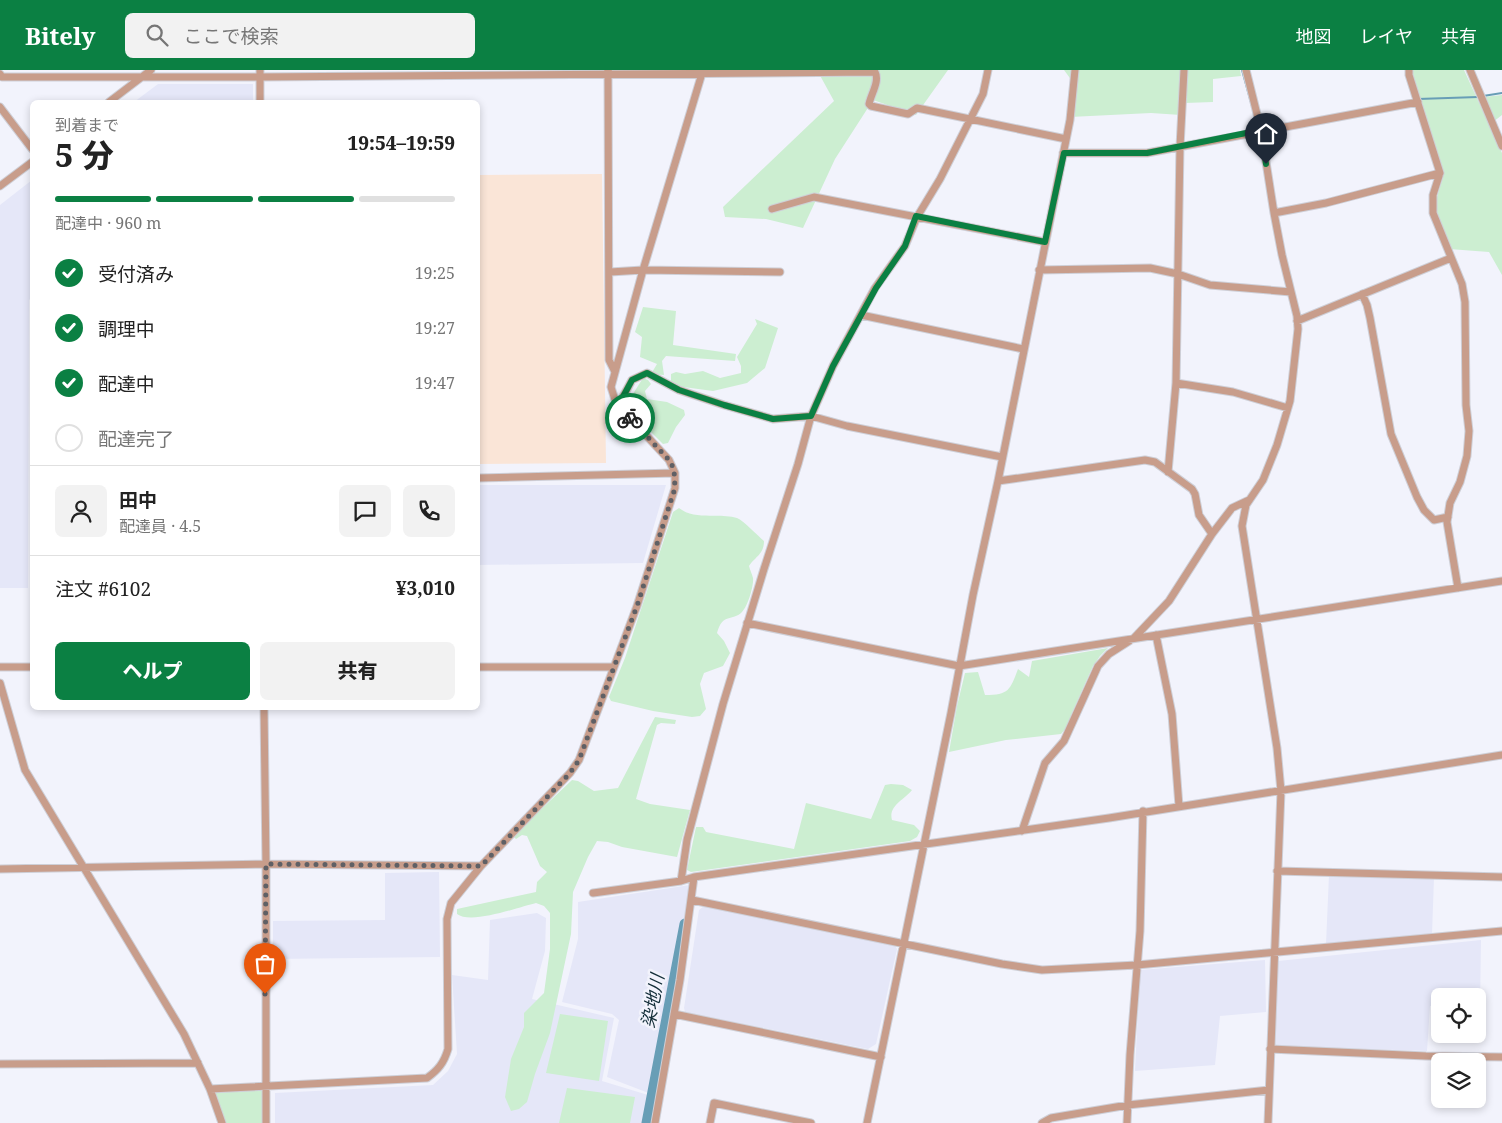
<!DOCTYPE html>
<html lang="ja">
<meta charset="utf-8">
<style>
body{margin:0;font-family:"Noto Serif","Noto Sans JP",serif;background:#f2f2f2;color:#222;height:100vh;display:flex;flex-direction:column;font-size:19px;white-space:nowrap}
*{box-sizing:border-box;margin:0}
p{font-size:16px;color:#767676}
.icon{flex:none;width:28px;height:28px;fill:none;stroke:currentColor;stroke-width:2;stroke-linecap:round;stroke-linejoin:round}
.map{position:relative;flex:1;overflow:hidden}
.details{position:absolute;left:30px;top:30px;width:450px;height:610px;display:flex;flex-direction:column;background:#fff;border-radius:8px;box-shadow:0 2px 8px #0003}
.details>*{flex:none}
.tools{position:absolute;left:1431px;top:918px;display:grid;gap:10px}
.tools a{display:grid;place-items:center;width:55px;height:55px;border-radius:8px;background:#fff;box-shadow:0 2px 8px #0003;font-size:25px}
.pin{position:absolute;display:grid;place-items:center;width:42px;height:42px;color:#fff;margin:-51px -21px;border-radius:50% 50% 50% 0;rotate:-45deg;box-shadow:0 0 5px #0007}
.pin .icon{rotate:45deg}
.courier{position:absolute;display:grid;place-items:center;width:50px;height:50px;margin:-25px;border:4px solid #0b8043;border-radius:50%;background:#fff;color:#222;box-shadow:0 1px 6px #0007}
.head em{font-style:normal;font-weight:800}
.head div{display:flex;flex-direction:column-reverse}
.head{display:flex;align-items:center;justify-content:space-between;height:85px;padding:0 25px}
h1{font-size:32px;font-weight:800;line-height:38px}
.bar{display:grid;grid-template-columns:repeat(4,1fr);gap:8px 5px;align-content:center;height:60px;padding:0 25px}
.bar i{height:6px;border-radius:4px;background:#e0e0e0}
.bar .active{background:#0b8043}
.bar p{grid-column:span 4}
.line{display:flex;align-items:center;gap:12px;padding:0 25px;border-top:1px solid #e0e0e0}
.line div{flex:1}
.round{display:grid;place-items:center;flex:none;width:52px;height:52px;border-radius:8px;background:#f2f2f2}
ol{padding:0 25px;list-style:none}
li{display:flex;align-items:center;gap:15px;height:55px}
li p{margin-inline-start:auto}
li .icon{padding:5px;border-radius:50%;background:#0b8043;color:#fff;stroke-width:4}
li:last-child{color:#767676}
li i{width:28px;height:28px;border:2px solid #e0e0e0;border-radius:50%}
.button{display:flex;gap:10px;margin-top:auto;padding:10px 25px}
.button a{flex:1;height:58px;border-radius:8px;background:#0b8043;color:#fff;font-size:20px;font-weight:800;line-height:58px;text-align:center}
.button a+a{background:#f2f2f2;color:#222}
header{display:flex;align-items:center;gap:30px;box-sizing:border-box;height:70px;padding:0 25px;background:#0b8043;color:#fff}
header strong{font-size:24px}
nav{display:flex;gap:28px;margin-inline-start:auto;font-size:18px}
.search{width:350px;height:45px;background:#f2f2f2;display:flex;align-items:center;gap:12px;box-sizing:border-box;padding:0 18px;border-radius:8px;color:#767676;font-size:19px}
.map>svg:first-child{display:block}
.commercial{fill:#fae5d7}
.built{fill:#e5e7f8}
.green{fill:#cceed1}
.lines{fill:none;stroke-linecap:round;stroke-linejoin:round}
.stream{stroke:#689eb6;stroke-width:2}
.river{stroke:#689eb6;stroke-width:11}
.minor-casing{stroke:#cecfd7;stroke-width:9}
.minor{stroke:#c89d8b;stroke-width:7}
.done{stroke:#5f6065;stroke-width:5;stroke-dasharray:0 9}
.route{stroke:#0b8043;stroke-width:6}
.labels{text-anchor:middle;stroke-width:5;stroke-linejoin:round;paint-order:stroke}
.water-label{font-size:18px;font-style:italic;fill:#122d38;stroke:#f2f3fc}
</style>
<header>
<strong>Bitely</strong>
<div class="search"><svg class="icon" aria-label="search" viewBox="0 0 24 24"><circle cx="10" cy="10" r="6"/><path d="M15 15l6 6"/></svg>ここで検索</div>
<nav><a>地図</a><a>レイヤ</a><a>共有</a></nav>
</header>
<div class="map">
<svg width="1502" height="1053" viewBox="0 0 1502 1053">
<rect width="100%" height="100%" fill="#f2f3fc"/>
<!-- commercial -->
<path class="commercial" d="M602,104L606,393L478,394V105Z"/>
<!-- built -->
<path class="built" d="M158,14H253V32H134Z
M32,110V227L29,230L28,518H0V135Z
M478,415H666L643,493L478,495Z
M439,802L440,887L273,889V851L385,850V803Z
M1329,805L1434,808L1432,864L1326,874Z
M690,815L651,1024L607,1007L619,950L612,944L562,932L578,869V832Z
M704,836L894,874L897,879L876,974L868,979L685,942L684,938L699,840Z
M537,843L546,848L545,881L532,929L614,948L602,1011L648,1025L643,1053H275V1023L433,1015L448,1001L457,984L452,905L488,910L490,850Z
M1481,870L1480,938H1478V926H1440V936H1430L1427,981L1275,976L1278,891Z
M1265,890L1266,942L1220,946L1215,995L1135,1001L1140,900Z"/>
<!-- green -->
<path class="green" d="M817,0H948L916,45L873,30L835,89L803,158L766,149L725,147L723,137L834,31Z
M1064,0H1183L1181,45L1151,43L1070,47L1075,15Z
M1185,0H1240L1241,6L1213,9V32L1185,33Z
M1413,0H1464L1502,83V205L1489,182L1449,179L1436,142L1437,127L1443,107L1413,6Z
M1502,25V45L1493,52L1483,27Z
M643,237L676,241L673,275L736,284L735,291L666,286L662,291L664,305L651,304L657,294L640,287L642,267L635,262Z
M755,249L778,258L765,298L747,313L713,321L676,316L671,312V304L676,302L685,304L703,301L720,308L741,303V296L737,287L757,254Z
M643,308L648,310L651,314L645,321L647,329L667,332L684,340L685,345L676,357L668,373L663,374L650,361L628,335L631,327Z
M679,438C695,451 718,442 737,448C744,451 757,465 764,471C764,484 756,486 749,496C750,500 752,504 753,508C754,515 748,536 742,542C732,552 723,542 717,563L724,571L730,583L723,596L704,603L700,614L706,639L700,646L692,647L653,641L611,631L609,627L625,588L673,442Z
M1108,578L1100,586L1093,596L1072,643L1067,657L1061,664L1006,670L949,682L957,636L965,603L978,602L985,625C1009,625 1010,620 1018,599L1029,607L1032,591Z
M655,647L676,650L675,654L661,653L657,655L636,729L650,734L690,740L677,787L622,777L608,772L597,771L588,787L573,822L571,864L550,963L535,1004L527,1032L519,1039L511,1041L505,1027L511,989L524,957V943L544,923L550,879V843L544,836L536,833C519,837 471,855 457,844V839L536,822L537,812L547,802L540,796L527,766L522,765L516,769L513,766L572,710L578,711L594,721L618,718Z
M891,714L903,715L912,720C904,730 888,736 892,750L914,755L920,761L917,767L910,771L691,802L687,800L696,757H703L706,762L794,779L806,733L871,749L885,715Z
M560,944L608,951L599,1011L546,1003Z
M567,1018L635,1027L630,1053H559Z
M262,1019L263,1053H225L215,1023Z"/>
<g class="lines">
<!-- stream -->
<path class="stream" d="M1242,0L1252,36
M1483,26L1502,23
M1418,29L1478,27"/>
<!-- river -->
<path class="river" d="M647,1053L685,854"/>
<!-- minor casing -->
<g class="minor-casing">
<path id="minor" d="M260,0V32
M608,0L609,290L615,302
M988,0L983,24L940,109L917,147L905,176L875,218L833,296L811,346L798,394L764,499L723,634L687,770L681,811L694,807L1109,748L1502,685
M1246,0L1261,60L1274,143L1282,185L1297,246L1298,259L1290,331L1277,375L1263,410L1246,435L1242,456L1277,678L1281,721L1268,1053
M1409,0V5L1440,103L1433,125V143L1462,214L1465,232L1466,335L1469,361L1467,386L1460,412L1450,433L1447,452L1458,518
M1470,0L1502,76
M0,4L2,7H260L875,2C880,11 871,24 869,34L871,36L908,44L917,38L1066,69
M109,32L151,0
M0,37L32,79
M1063,83H1147L1418,32
M0,116L32,92
M772,139L814,127L1045,172
M1274,143L1326,133L1440,103
M1039,200L1150,198L1178,204L1210,215L1291,222
M610,202L643,200L780,202
M1362,224L1367,235L1370,248L1391,364L1417,427L1424,440L1434,450L1448,447
M861,245L1023,279
M1297,251L1451,188
M1176,313L1233,322L1288,338
M618,336L632,310L647,303L679,320L724,335L773,349L811,346L847,356L1002,387
M1168,402L1176,313L1180,77L1184,0
M478,408L675,403
M998,411L1145,390L1155,392L1192,419L1195,424L1199,445L1212,464
M747,553L959,596L1502,511
M1156,565L1172,644L1179,736
M0,597H32
M478,597H614
M0,613L25,700L184,964L210,1019L222,1053
M264,638L266,794V1053
M1022,761L1045,693L1064,671L1098,596L1109,584L1134,568L1169,531L1212,464L1232,438L1249,430
M0,799L266,794L481,796
M1277,801L1502,807
M593,823L681,811
M692,830L1002,894L1042,900L1137,895L1502,861
M674,944L881,987
M1270,979L1426,986L1502,987
M0,994L198,993
M210,1019L427,1008C438,1000 444,993 448,979L447,849L451,833L481,796L570,703L579,690L637,536L675,418V403L669,390L616,333L611,317L643,200L703,0
M655,1053L680,910L694,807
M710,1053L714,1033L811,1053
M867,1053L951,643L973,525L998,411L1070,50L1075,0
M1042,1053L1051,1048L1128,1035L1269,1020
M1127,1053L1130,985L1140,861L1143,741"/>
</g>
<!-- minor -->
<use href="#minor" class="minor"/>
</g>
<g class="lines">
<!-- done -->
<path class="done" d="M265,924L266,794L481,796L570,703L579,690L637,536L675,418L674,399L669,390L630,348"/>
<!-- route -->
<path class="route" d="M630,348L618,336L632,310L647,303L679,320L724,335L773,349L811,346L833,296L876,218L905,176L916,146L1045,172L1064,83H1147L1261,60L1266,94"/>
</g>
<g class="labels">
<!-- water labels -->
<g class="water-label">
<text transform="translate(653 931) rotate(-79)" y="6">染地川</text>
</g>
</g>
</svg>
<div class="tools">
<a><svg class="icon" aria-label="locate" viewBox="0 0 24 24"><circle cx="12" cy="12" r="6"/><path d="M12 2v4M12 18v4M2 12h4M18 12h4"/></svg></a>
<a><svg class="icon" aria-label="layers" viewBox="0 0 24 24"><path d="M12 4l9 5-9 5-9-5zM3 14l9 5 9-5"/></svg></a>
</div>
<div class="pin" style="left:265px;top:924px;background:#ea580c"><svg class="icon" aria-label="bag" viewBox="0 0 24 24"><path d="M5 8h14l-1 12H6zM9 8a3 3 0 0 1 6 0"/></svg></div>
<div class="pin" style="left:1266px;top:94px;background:#1f2937"><svg class="icon" aria-label="home" viewBox="0 0 24 24"><path d="M3 11l9-7 9 7M6 9v11h12V9"/></svg></div>
<div class="courier" style="left:630px;top:348px"><svg class="icon" aria-label="bike" viewBox="0 0 24 24"><circle cx="6" cy="16" r="4"/><circle cx="18" cy="16" r="4"/><path d="M6 16l4-8h5l3 8M10 8l3 8H6M13 5h3"/></svg></div>
<section class="details">
<div class="head"><div><h1>5 分</h1><p>到着まで</p></div><em>19:54–19:59</em></div>
<div class="bar"><i class="active"></i><i class="active"></i><i class="active"></i><i></i><p>配達中 · 960 m</p></div>
<ol>
<li><svg class="icon" aria-label="check" viewBox="0 0 24 24"><path d="M5 12l5 5 9-10"/></svg>受付済み<p>19:25</p></li>
<li><svg class="icon" aria-label="check" viewBox="0 0 24 24"><path d="M5 12l5 5 9-10"/></svg>調理中<p>19:27</p></li>
<li><svg class="icon" aria-label="check" viewBox="0 0 24 24"><path d="M5 12l5 5 9-10"/></svg>配達中<p>19:47</p></li>
<li><i></i>配達完了</li>
</ol>
<div class="line" style="height:90px"><a class="round"><svg class="icon" aria-label="person" viewBox="0 0 24 24"><circle cx="12" cy="8" r="4"/><path d="M4 21q1-7 8-7t8 7"/></svg></a><div><b>田中</b><p>配達員 · 4.5</p></div><a class="round"><svg class="icon" aria-label="chat" viewBox="0 0 24 24"><path d="M4 5h16v11H9l-5 4z"/></svg></a><a class="round"><svg class="icon" aria-label="phone" viewBox="0 0 24 24"><path d="M5 4h4l2 5-3 2q2 4 5 5l2-3 5 2v4C11 20 4 13 5 4z"/></svg></a></div>
<div class="line" style="height:65px"><div>注文 #6102</div><b>¥3,010</b></div>
<div class="button"><a>ヘルプ</a><a>共有</a></div>
</section>
</div>
